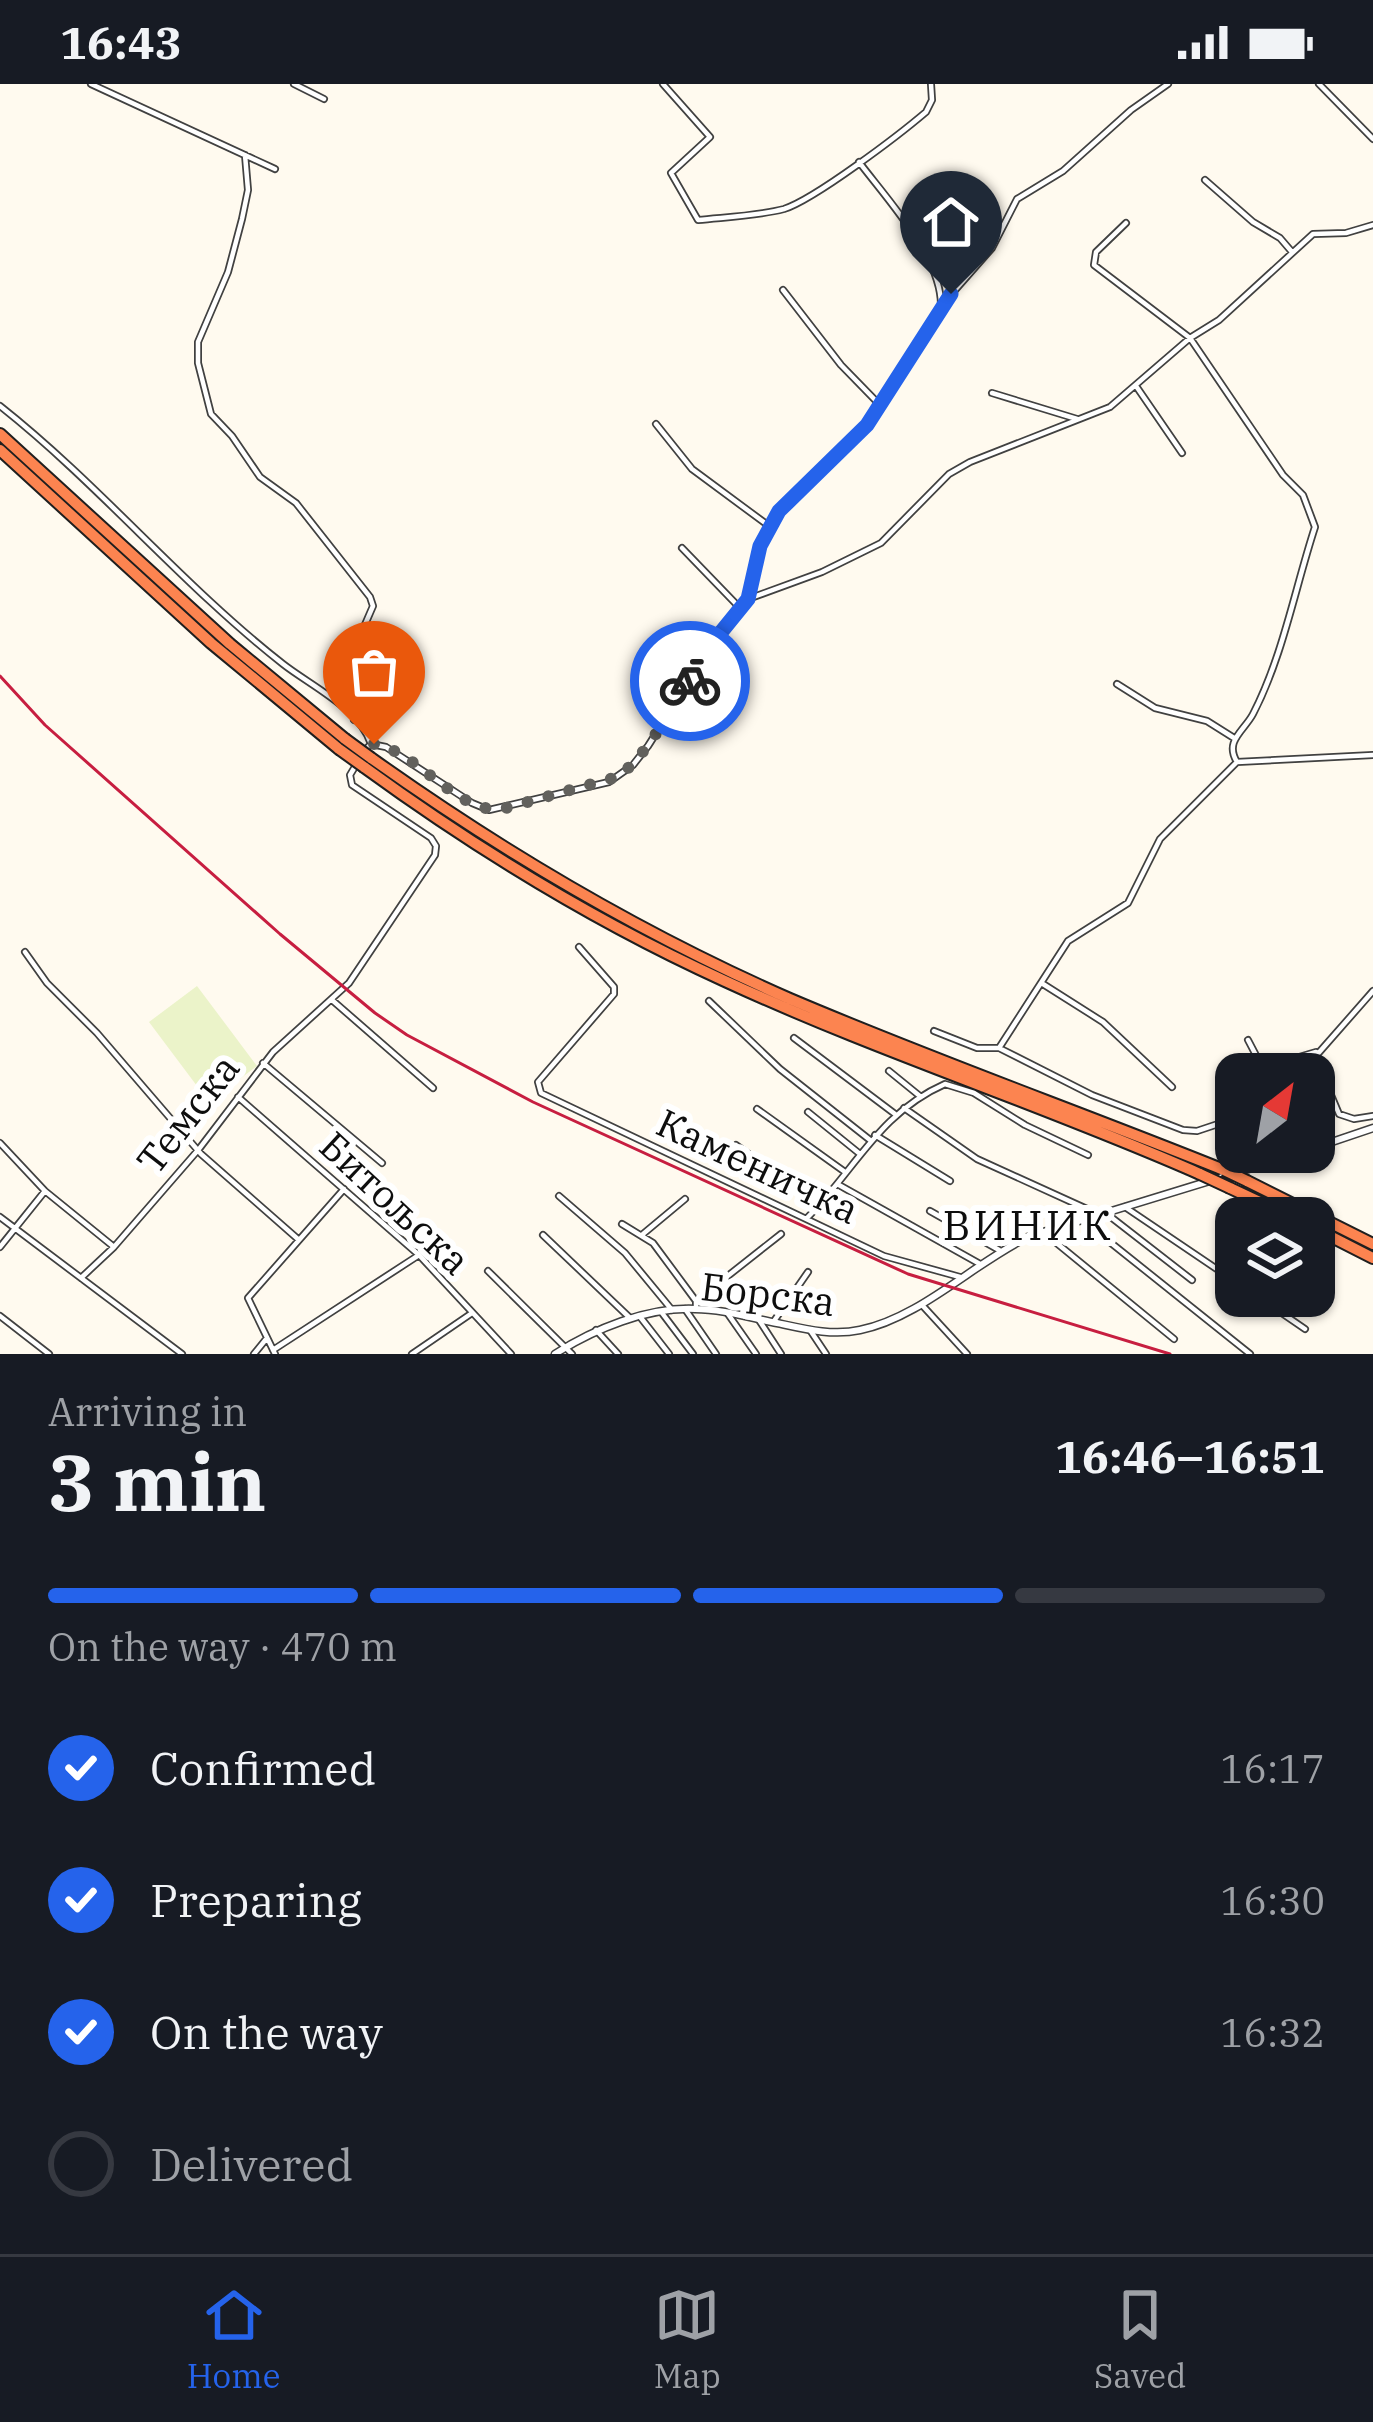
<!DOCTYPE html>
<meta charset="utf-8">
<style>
body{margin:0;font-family:"IBM Plex Serif",serif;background:#20242c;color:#f1f3f6;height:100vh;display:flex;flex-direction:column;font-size:45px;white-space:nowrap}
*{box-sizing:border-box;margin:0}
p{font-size:39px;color:#9ea1a6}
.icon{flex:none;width:66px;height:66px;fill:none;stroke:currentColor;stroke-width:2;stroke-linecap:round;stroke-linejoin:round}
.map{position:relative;height:1270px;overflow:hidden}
.drawer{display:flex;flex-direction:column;background:#171b24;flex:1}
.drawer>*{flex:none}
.needle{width:78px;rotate:31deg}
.controls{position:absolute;left:1215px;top:969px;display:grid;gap:24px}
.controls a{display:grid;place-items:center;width:120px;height:120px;border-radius:24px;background:#171b24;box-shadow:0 3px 9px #0004;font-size:60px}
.pin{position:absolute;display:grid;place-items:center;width:102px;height:102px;color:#fff;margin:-123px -51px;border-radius:50% 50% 50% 0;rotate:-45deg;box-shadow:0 0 12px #0007}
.pin .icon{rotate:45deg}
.courier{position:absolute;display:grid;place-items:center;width:120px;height:120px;margin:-60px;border:9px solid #2563eb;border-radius:50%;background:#fff;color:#222;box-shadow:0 3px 15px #0007}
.headline em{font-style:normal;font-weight:800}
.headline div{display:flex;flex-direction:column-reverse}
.headline{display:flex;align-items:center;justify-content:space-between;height:204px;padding:0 48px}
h1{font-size:78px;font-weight:800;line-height:90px}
.bar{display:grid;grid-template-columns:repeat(4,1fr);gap:18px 12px;align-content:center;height:144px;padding:0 48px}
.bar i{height:15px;border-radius:9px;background:#363941}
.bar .on{background:#2563eb}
.bar p{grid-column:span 4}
ol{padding:0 48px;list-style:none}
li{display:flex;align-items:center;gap:36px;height:132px}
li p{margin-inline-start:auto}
li .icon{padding:12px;border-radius:50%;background:#2563eb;color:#fff;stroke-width:4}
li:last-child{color:#9ea1a6}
li i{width:66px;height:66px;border:6px solid #363941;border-radius:50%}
.status{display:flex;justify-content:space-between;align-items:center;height:84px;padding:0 60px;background:#171b24;direction:ltr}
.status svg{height:33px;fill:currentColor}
.tab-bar{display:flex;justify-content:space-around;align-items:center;height:168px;border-top:3px solid #363941;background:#171b24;font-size:33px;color:#9ea1a6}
.tab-bar a{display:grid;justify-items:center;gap:6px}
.tab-bar .on{color:#2563eb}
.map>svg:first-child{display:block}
.pitch{fill:#ebf3c9}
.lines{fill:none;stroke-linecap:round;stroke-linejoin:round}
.minor-casing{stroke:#414141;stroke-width:8}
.tertiary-casing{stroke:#414141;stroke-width:9}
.motorway-casing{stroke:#1f1f1f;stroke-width:14}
.minor{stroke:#fff;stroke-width:4.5}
.tertiary{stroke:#fff;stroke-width:6}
.motorway{stroke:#fc8450;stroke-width:10}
.rail{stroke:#c71e40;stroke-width:3}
.motorway-bridge-casing{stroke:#1f1f1f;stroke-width:14;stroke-linecap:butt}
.motorway-bridge{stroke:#fc8450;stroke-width:10}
.done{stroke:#62615d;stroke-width:12;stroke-dasharray:0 21.6}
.route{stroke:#2563eb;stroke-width:15}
.labels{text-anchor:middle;stroke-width:12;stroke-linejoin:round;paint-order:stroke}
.street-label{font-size:39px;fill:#0e0e0e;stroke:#fff}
.neighbourhood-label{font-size:42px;letter-spacing:3px;fill:#0e0e0e;stroke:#fff}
</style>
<div class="status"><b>16:43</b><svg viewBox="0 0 49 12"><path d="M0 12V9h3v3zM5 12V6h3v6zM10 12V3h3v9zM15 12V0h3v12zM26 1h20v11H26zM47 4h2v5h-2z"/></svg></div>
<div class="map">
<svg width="1373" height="1270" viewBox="0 0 1373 1270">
<rect width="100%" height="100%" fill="#fffaef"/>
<!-- pitch -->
<path class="pitch" d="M197,902L257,982L209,1018L149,938Z"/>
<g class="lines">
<!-- minor casing -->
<g class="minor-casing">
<path id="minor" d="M91,0L275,85
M294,0L324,15
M663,0L710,53L671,89L698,136C726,133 757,132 784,125C815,115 899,51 926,28L932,16L931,0
M1319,0L1373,55
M245,71L248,106L242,135L228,188L198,258V279L211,330L232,352L260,393L296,419L370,513L373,522L354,566L373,608L354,636
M859,78C887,115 942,174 941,222
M1205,96L1253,138L1280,154L1292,168
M1126,139L1096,168L1094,181L1190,254L1283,391L1303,411L1315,443C1295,504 1283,572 1253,630C1244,647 1224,657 1237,678
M783,206L841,281L879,320
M1136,302L1182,369
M992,309L1077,335
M0,322C100,401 182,501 283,580C311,602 359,624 371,660
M656,340L692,385L769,442
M682,464L739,523
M748,515L760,462L779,427L867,341L941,222L992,164L1017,115L1063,87L1131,26L1168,0
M1117,600L1155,624L1207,637L1234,654
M365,666L371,660L386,663L472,719L489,726L609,698L633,681L648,662L721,547L748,515L822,488L881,459L949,390L970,378L1110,323L1190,254L1219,236L1313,150L1346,149L1373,141
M579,863L614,903V910L538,998L541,1009L884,1172L960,1193
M25,868L47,899L97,949L201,1070L299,1156
M1043,900L1103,938L1172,1003
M1373,907L1315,973L1339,1030L1354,1035L1373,1032
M332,916L433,1004
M709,917L780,985L870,1056
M934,947L977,964H999L1092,1011L1183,1046L1197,1047L1236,1034
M794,954L895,1030
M1248,956L1259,977L1269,982L1316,968
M999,964L1068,857L1128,819L1160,755L1237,678L1373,671
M263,979L382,1079
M889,987L921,1013
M238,1013L419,1171L511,1270
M904,1024L977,1075L1098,1130
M757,1025L845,1088
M808,1028L860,1070
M875,1051L950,1097
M0,1059L45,1107L114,1163
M736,1061L819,1121
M839,1101L980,1180
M559,1112L625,1169L672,1226
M1125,1123L1236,1198
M930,1127L999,1166
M1107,1130L1192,1196
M0,1133L182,1270
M807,1134C855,1086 879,1029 945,1000L974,1009L1025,1041L1088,1071
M1081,1135L1250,1270
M622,1140L653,1159L696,1217
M1043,1148L1174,1255
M643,1150L685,1115
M543,1151L630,1234
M0,1163L45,1107
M488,1187L572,1270
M81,1194L114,1163L199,1065L273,968L349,899L435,771L436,762L431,754L352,701L350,691L356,681
M1257,1212L1305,1245
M922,1221L967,1270
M696,1223V1217L781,1150
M685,1225L716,1270
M662,1229L693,1270
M728,1230L756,1270
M0,1232L49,1270
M641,1234L669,1270
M759,1236L781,1270
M774,1237L808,1188
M596,1246L618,1270
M810,1246L826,1270
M273,1266L419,1171
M254,1270L267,1254
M275,1270L248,1214L344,1105
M412,1270L472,1229"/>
</g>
<!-- tertiary casing -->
<g class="tertiary-casing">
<path id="tertiary" d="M1314,1064L1373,1044
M555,1270C594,1245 647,1223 695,1225C722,1225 751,1234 777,1239C805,1245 832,1252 860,1246C920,1234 975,1178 1030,1152L1304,1068"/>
</g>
<!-- motorway casing -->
<g class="motorway-casing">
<path id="motorway" d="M0,350L230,560L345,655
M0,366L211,559L339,665
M371,674C503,768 642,850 790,915C933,976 1080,1028 1224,1086
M364,683C478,766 597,839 725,897C881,969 1044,1021 1200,1090
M1247,1097L1373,1160
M1230,1104L1294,1134
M1314,1144L1373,1174"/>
</g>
<!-- minor -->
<use href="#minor" class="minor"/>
<!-- tertiary -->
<use href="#tertiary" class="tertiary"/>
<!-- motorway -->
<use href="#motorway" class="motorway"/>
<!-- rail -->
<path class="rail" d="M0,592L45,641L280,850L375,929L407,951L533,1018L908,1190L1170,1270"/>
<!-- motorway-bridge casing -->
<g class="motorway-bridge-casing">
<path id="motorway-bridge" d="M345,655L371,674
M339,665L364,683
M1224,1086L1247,1097
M1200,1090L1230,1104"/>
</g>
<!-- motorway-bridge -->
<use href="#motorway-bridge" class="motorway-bridge"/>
</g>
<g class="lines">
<!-- done -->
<path class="done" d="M374,660C419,668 457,730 502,725L621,692L648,662L690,597"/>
<!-- route -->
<path class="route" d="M690,597L722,547L748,515L760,462L779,427L867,341L951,210"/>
</g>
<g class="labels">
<!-- street labels -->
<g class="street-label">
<text transform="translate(188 1030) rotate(-52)" y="14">Темска</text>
<text transform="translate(758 1082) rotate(25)" y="14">Каменичка</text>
<text transform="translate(395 1119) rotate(43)" y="14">Битољска</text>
<text transform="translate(768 1210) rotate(7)" y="14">Борска</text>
</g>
<!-- neighbourhood labels -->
<g class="neighbourhood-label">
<text x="1028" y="1156">ВИНИК</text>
</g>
</g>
</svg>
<div class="controls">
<a><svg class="needle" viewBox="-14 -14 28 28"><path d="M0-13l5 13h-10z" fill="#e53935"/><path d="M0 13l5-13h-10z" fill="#9ea1a6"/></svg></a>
<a><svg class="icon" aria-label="layers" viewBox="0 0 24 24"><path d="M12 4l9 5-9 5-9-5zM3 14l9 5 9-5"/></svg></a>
</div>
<div class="pin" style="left:374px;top:660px;background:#ea580c"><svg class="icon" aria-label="bag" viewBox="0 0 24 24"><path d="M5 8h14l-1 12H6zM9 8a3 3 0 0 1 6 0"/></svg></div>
<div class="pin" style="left:951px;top:210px;background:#1f2937"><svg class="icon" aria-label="home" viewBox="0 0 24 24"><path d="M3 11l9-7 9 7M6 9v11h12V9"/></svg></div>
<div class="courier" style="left:690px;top:597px"><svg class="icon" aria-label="bike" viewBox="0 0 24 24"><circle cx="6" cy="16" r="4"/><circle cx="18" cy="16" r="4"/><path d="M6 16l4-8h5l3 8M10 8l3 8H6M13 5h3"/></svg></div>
</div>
<section class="drawer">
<div class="headline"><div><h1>3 min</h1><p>Arriving in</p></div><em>16:46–16:51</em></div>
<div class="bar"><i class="on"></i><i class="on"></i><i class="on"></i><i></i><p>On the way · 470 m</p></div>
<ol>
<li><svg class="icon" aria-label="check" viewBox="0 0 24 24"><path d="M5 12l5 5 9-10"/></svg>Confirmed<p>16:17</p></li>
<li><svg class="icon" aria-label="check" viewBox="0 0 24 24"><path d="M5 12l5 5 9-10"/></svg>Preparing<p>16:30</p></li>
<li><svg class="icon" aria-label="check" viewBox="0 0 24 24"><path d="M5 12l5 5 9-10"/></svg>On the way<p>16:32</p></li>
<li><i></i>Delivered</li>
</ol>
</section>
<nav class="tab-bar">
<a class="on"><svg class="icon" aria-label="home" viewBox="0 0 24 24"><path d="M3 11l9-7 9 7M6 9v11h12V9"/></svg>Home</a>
<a><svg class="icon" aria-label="map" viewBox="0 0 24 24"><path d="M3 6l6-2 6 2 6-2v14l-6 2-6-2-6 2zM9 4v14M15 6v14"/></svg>Map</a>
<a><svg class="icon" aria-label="saved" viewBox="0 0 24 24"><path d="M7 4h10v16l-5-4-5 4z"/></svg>Saved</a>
</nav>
